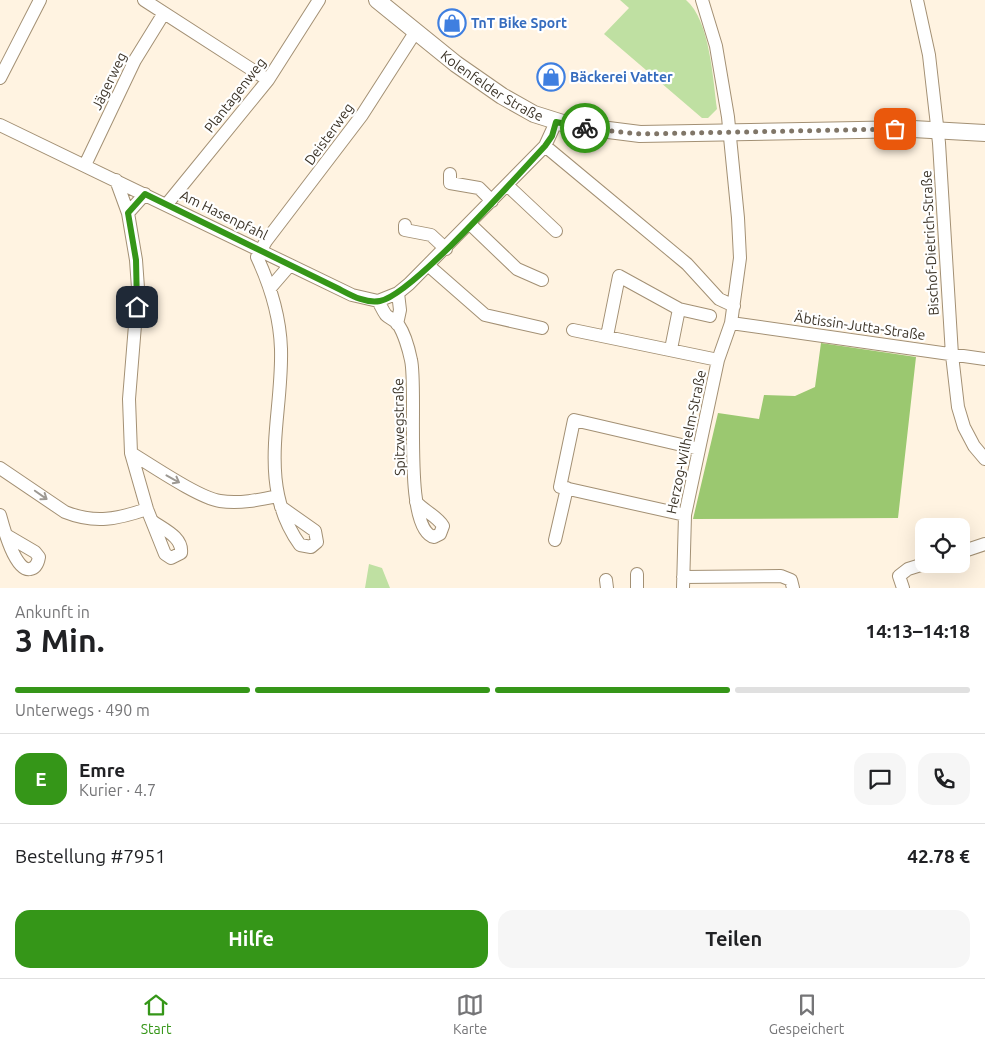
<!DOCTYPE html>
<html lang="de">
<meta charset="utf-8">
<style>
body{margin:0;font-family:Ubuntu,sans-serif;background:#f6f6f6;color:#202124;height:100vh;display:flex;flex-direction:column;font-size:19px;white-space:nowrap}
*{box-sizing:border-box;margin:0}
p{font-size:16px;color:#757577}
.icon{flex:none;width:28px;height:28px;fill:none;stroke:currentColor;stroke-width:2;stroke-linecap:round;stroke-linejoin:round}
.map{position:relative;height:588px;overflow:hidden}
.panel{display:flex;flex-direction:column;background:#fff;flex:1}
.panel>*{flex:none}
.buttons{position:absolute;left:915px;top:518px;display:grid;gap:10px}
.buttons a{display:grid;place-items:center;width:55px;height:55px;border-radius:10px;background:#fff;box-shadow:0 5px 20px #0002;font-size:25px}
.pin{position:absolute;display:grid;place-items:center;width:42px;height:42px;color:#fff;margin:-21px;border-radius:10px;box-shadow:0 2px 8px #0006}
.courier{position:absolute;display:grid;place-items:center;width:50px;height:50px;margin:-25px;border:4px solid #359618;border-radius:50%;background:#fff;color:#222;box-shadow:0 1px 6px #0007}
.headline em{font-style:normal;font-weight:700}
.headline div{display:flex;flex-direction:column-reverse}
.headline{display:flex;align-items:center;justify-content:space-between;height:85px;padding:0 15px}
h1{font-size:32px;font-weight:700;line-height:38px}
.bar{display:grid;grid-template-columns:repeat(4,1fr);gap:8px 5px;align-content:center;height:60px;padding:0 15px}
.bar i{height:6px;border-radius:4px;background:#e0e0e0}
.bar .selected{background:#359618}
.bar p{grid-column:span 4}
.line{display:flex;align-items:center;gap:12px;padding:0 15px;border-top:1px solid #e0e0e0}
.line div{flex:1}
.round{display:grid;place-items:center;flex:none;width:52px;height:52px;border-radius:15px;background:#f6f6f6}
.cta{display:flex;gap:10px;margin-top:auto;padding:10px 15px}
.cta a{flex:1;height:58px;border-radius:15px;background:#359618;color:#fff;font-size:20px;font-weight:700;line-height:58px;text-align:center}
.cta a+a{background:#f6f6f6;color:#202124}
.menu{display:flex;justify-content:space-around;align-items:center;height:70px;border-top:1px solid #e0e0e0;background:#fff;font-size:14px;color:#757577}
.menu a{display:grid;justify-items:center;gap:2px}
.menu .selected{color:#359618}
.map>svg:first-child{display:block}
.green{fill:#bfe0a2}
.forest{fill:#9bc870}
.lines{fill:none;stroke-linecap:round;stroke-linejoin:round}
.minor-casing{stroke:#a39074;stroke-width:14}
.major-casing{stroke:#a39074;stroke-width:18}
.minor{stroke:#fff;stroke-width:12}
.major{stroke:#fff;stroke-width:16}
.oneway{stroke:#9d9993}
.done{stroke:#807668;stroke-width:5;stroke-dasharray:0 9}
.route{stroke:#359618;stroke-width:6}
.labels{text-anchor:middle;stroke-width:4.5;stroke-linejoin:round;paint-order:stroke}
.shop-label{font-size:14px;font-weight:bold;fill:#366cbe;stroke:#fff;text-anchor:start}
.street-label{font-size:14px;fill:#3b3327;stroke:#fff}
</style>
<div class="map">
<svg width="985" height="588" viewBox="0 0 985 588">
<rect width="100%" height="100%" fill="#fff3e1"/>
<!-- green -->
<path class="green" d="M620,0H686C710,20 713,80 717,109L708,118H702L604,34L629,8Z
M369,564L382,568L390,588H365Z"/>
<!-- forest -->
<path class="forest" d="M821,343L916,357L898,518L693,519L718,413L759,419L764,395L795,396L815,387Z"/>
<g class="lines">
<!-- minor casing -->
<g class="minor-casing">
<path id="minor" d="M144,0L268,80
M917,0L929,55L939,143L952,355L958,407L964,427L974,446L985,459
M0,78L40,0
M0,125L352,295L378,301L398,293L409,284L545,146L556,122
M545,146L687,264L719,299L734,306
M85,165L135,60L164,13
M450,174V183L479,188L492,201
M116,180L128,213L136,260L138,288L129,399L131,453L147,509L165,554L171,558L181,553C183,537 163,529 152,521
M508,186L556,231
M167,204L268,80L319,0
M128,213L145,194
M470,224L517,269L542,280
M405,225V230L431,235L446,249
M429,266L485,315L542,328
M271,287L290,265
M378,301C381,306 383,311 386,315C389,318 395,320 398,324C404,333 409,350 411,360C418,389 402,530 434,537L440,534L443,526C437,516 424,511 416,502
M679,309L710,316
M731,323L985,359
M397,324L400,310L398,293
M573,330L718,360
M607,336L619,276L679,309L671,349
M131,453C151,465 199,498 220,501C239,504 259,500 278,496
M0,468L65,512C95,524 118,519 147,509
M281,507L315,531L317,542L311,547L300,545C256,484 283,417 281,349C280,316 271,287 257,257L266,241L362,115L416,31
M0,515C3,526 15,572 30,569C36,568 38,563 39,557L35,552L6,535
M685,515L560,487L574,420L699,449
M555,540L567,488
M961,552L985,544
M637,574V588
M683,577L781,576L791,580L793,588
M606,580L607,588
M683,588L685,515L718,360L731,323L740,258L738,218L728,117L716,46L702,0
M903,588L899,576L908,569L924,564"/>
</g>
<!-- major casing -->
<g class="major-casing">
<g id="major">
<path id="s1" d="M377,0L456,64L502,96L534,114L569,125L640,134L913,129L985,133"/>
</g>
</g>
<!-- minor -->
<use href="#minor" class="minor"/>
<!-- major -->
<use href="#major" class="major"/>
</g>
<!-- one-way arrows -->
<defs><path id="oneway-shaft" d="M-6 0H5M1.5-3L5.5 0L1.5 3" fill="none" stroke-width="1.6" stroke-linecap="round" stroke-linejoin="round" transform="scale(1.25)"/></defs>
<g class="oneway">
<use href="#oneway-shaft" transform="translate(173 479) rotate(29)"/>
<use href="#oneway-shaft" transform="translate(41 495) rotate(35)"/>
</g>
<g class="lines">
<!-- done -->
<path class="done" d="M585,128L640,134L895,129"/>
<!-- route -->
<path class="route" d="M137,307L136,260L128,213L145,194L337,288C349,294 365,304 380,301C412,295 517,176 545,146L552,136L556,122L585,128"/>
</g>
<!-- icons -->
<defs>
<g id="shop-ring" transform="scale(1.4375)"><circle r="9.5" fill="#fff" stroke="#3f7fe0" stroke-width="1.5"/><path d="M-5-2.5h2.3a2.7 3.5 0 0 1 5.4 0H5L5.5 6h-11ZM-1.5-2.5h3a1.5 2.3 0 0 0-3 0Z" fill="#3f7fe0"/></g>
</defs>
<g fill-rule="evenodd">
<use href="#shop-ring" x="452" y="23"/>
<use href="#shop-ring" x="551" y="77"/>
</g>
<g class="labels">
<!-- shop labels -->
<g class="shop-label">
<text x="471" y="28">TnT Bike Sport</text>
<text x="570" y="82">Bäckerei Vatter</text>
</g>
<!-- street labels -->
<g class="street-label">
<text transform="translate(109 81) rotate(-64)" y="5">Jägerweg</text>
<text dy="5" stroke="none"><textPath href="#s1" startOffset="144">Kolenfelder Straße</textPath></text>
<text transform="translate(235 95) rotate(-52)" y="5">Plantagenweg</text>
<text transform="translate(329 134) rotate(-54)" y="5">Deisterweg</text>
<text transform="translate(224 215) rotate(26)" y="5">Am Hasenpfahl</text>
<text transform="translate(930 243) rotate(-93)" y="5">Bischof-Dietrich-Straße</text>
<text transform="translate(860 326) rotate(8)" y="5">Äbtissin-Jutta-Straße</text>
<text transform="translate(399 427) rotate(-91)" y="5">Spitzwegstraße</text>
<text transform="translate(686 442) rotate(-78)" y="5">Herzog-Wilhelm-Straße</text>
</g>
</g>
</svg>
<div class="buttons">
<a><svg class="icon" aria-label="locate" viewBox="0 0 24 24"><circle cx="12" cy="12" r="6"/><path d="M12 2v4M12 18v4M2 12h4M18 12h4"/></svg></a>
</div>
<div class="pin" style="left:895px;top:129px;background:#ea580c"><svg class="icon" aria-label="bag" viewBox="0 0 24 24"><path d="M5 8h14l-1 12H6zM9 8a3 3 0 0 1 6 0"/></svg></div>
<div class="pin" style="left:137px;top:307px;background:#1f2937"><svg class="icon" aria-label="home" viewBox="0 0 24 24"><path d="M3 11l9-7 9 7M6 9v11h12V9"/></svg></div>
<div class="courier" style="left:585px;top:128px"><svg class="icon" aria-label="bike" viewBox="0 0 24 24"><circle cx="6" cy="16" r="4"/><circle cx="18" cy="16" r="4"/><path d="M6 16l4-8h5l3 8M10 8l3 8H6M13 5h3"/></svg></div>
</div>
<section class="panel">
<div class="headline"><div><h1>3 Min.</h1><p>Ankunft in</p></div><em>14:13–14:18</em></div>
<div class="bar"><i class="selected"></i><i class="selected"></i><i class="selected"></i><i></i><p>Unterwegs · 490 m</p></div>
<div class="line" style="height:90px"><b class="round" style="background:#359618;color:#fff">E</b><div><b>Emre</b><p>Kurier · 4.7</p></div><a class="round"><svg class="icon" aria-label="chat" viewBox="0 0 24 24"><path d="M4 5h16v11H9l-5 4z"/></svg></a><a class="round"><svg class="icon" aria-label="phone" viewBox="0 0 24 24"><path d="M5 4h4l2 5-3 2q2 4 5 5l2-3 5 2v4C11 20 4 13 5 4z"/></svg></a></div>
<div class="line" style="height:65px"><div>Bestellung #7951</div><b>42.78 €</b></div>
<div class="cta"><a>Hilfe</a><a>Teilen</a></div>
</section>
<nav class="menu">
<a class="selected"><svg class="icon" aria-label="home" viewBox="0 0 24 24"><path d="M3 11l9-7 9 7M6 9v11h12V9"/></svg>Start</a>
<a><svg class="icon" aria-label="map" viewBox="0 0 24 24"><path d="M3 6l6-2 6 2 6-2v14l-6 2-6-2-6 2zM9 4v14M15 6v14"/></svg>Karte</a>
<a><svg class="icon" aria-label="saved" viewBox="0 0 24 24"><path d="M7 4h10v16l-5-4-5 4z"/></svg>Gespeichert</a>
</nav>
